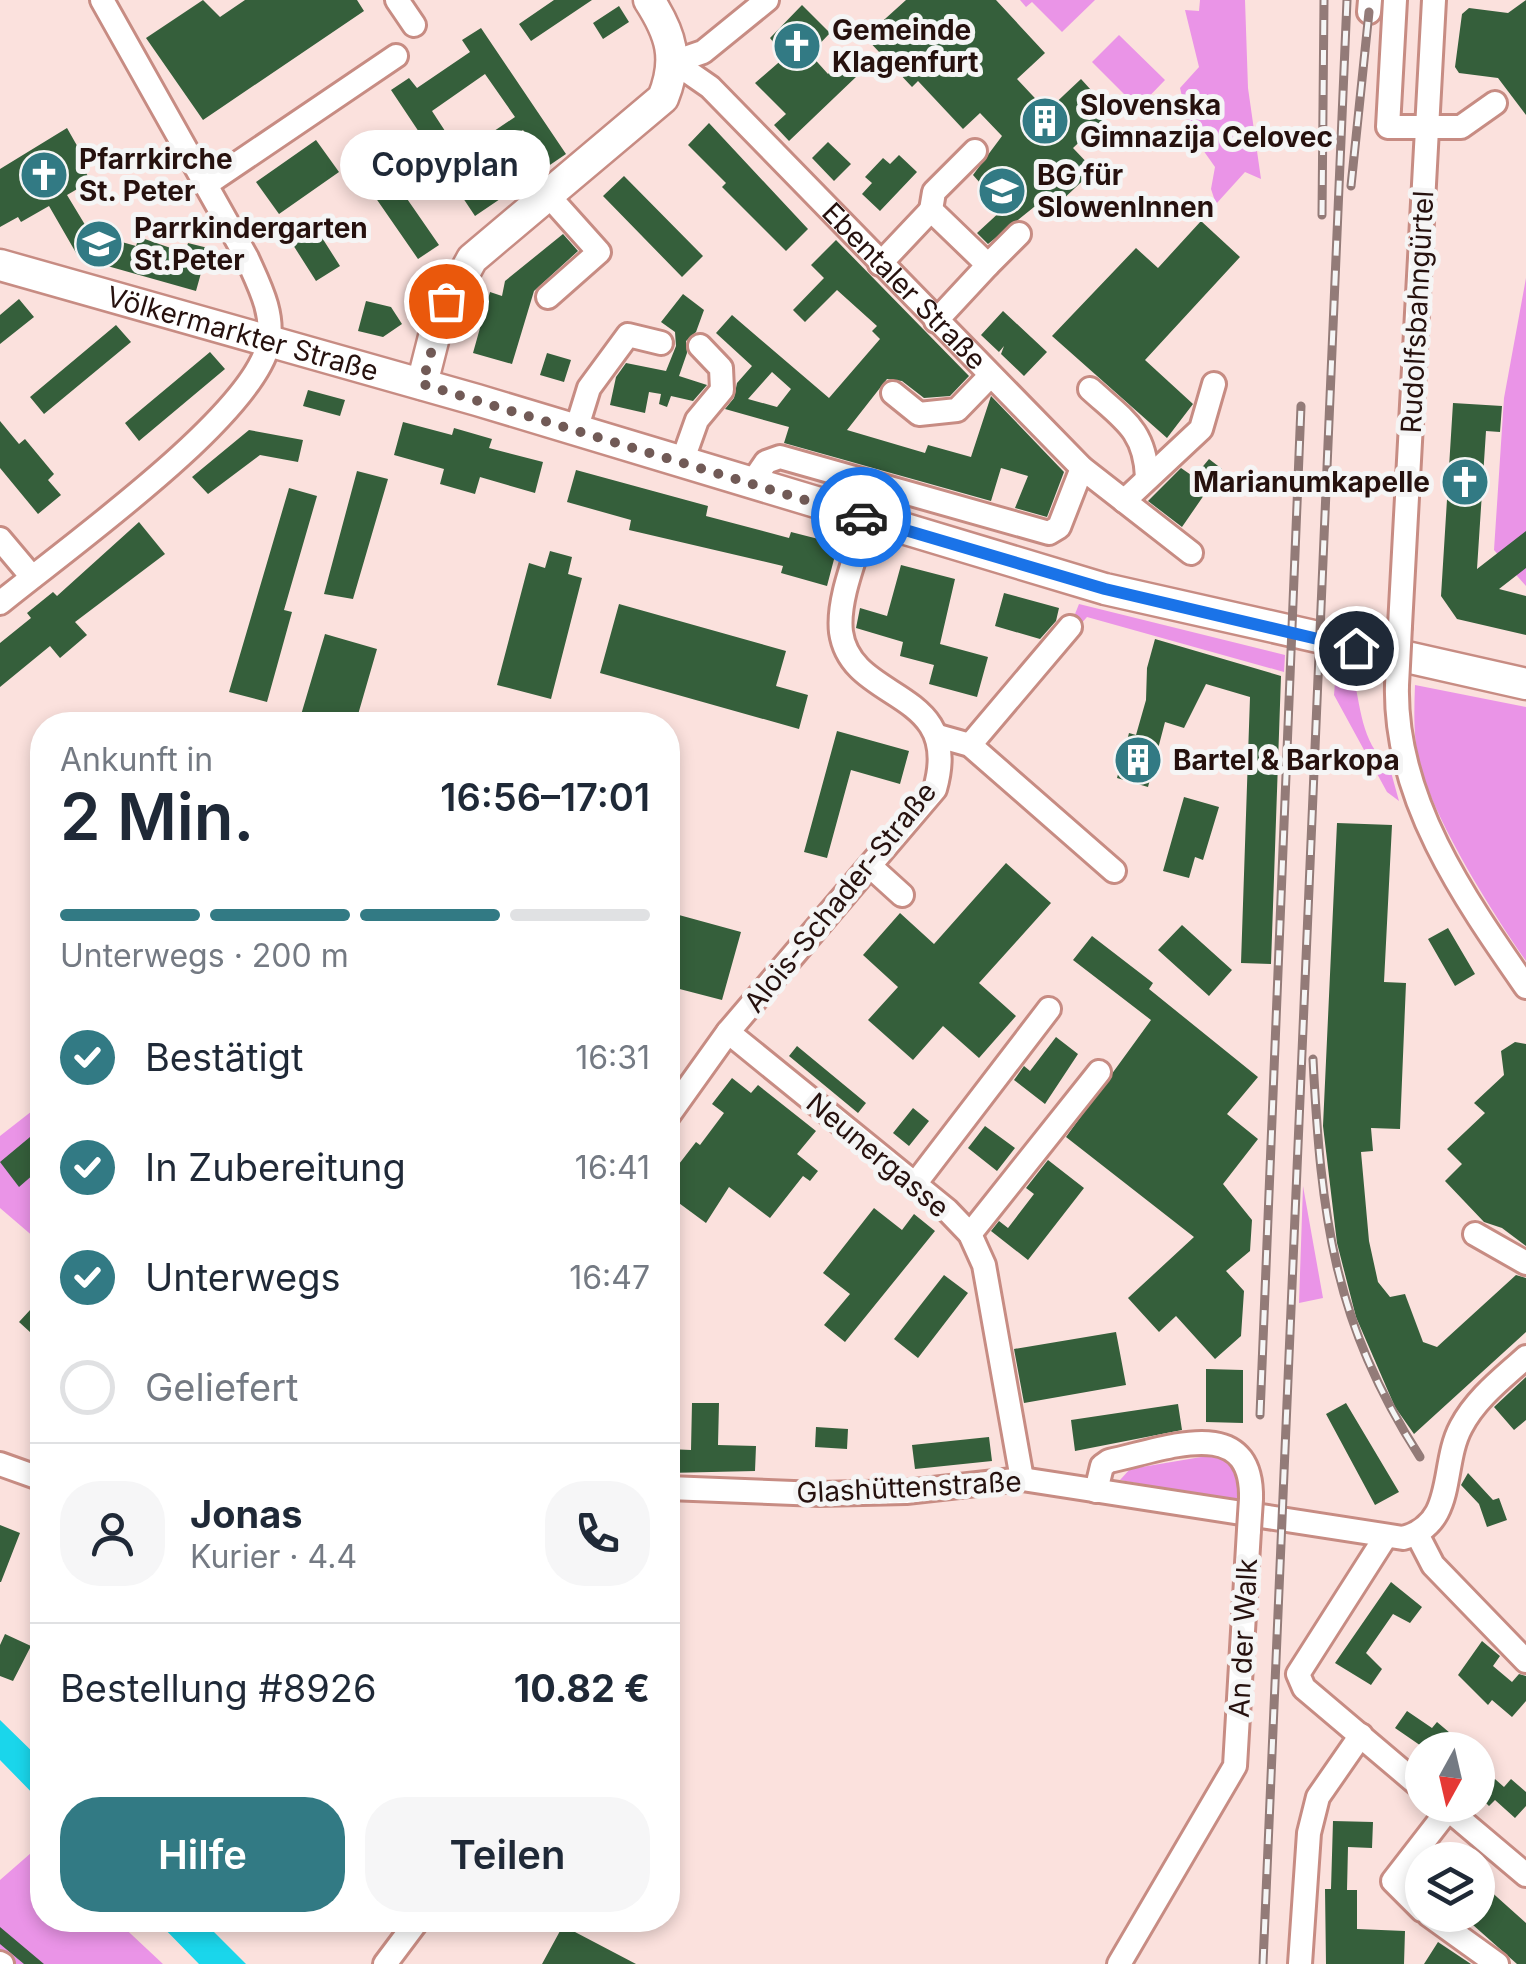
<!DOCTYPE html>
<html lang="de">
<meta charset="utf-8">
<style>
body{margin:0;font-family:Inter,sans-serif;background:#f6f6f7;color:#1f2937;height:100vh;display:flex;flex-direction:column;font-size:38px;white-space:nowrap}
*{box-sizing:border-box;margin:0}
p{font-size:32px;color:#747a83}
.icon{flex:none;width:55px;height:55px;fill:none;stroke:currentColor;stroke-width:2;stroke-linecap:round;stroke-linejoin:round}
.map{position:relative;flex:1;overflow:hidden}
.details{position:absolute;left:30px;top:712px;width:650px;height:1220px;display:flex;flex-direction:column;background:#fff;border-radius:40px;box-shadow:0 5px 15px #0003}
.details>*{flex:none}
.needle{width:65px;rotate:188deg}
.tools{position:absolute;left:1405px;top:1732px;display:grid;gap:20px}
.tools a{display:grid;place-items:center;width:90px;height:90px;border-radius:50%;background:#fff;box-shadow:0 5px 15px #0003;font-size:50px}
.pin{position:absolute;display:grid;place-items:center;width:85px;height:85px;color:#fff;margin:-42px;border:5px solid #fff;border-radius:50%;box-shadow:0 2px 10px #0007}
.courier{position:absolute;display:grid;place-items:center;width:100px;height:100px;margin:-50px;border:8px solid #1a73e8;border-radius:50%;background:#fff;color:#222;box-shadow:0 2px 12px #0007}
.bubble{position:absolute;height:70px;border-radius:35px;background:#fff;box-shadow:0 5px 15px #0003;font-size:32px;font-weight:600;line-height:70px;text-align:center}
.headline em{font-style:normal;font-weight:600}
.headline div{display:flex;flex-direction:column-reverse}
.headline{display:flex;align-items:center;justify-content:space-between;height:170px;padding:0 30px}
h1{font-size:65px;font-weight:600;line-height:75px}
.bar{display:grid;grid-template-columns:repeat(4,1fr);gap:15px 10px;align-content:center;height:120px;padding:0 30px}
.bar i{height:12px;border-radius:8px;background:#e0e1e3}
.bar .current{background:#327a84}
.bar p{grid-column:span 4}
.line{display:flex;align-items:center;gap:25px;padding:0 30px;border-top:2px solid #e0e1e3}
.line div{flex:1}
.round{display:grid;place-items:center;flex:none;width:105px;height:105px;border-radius:40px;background:#f6f6f7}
ol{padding:0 30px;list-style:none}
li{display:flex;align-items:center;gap:30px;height:110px}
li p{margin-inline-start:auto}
li .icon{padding:10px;border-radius:50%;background:#327a84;color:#fff;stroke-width:4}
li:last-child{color:#747a83}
li i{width:55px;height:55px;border:5px solid #e0e1e3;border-radius:50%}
.button{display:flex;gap:20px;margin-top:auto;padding:20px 30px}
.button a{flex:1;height:115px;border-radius:40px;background:#327a84;color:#fff;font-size:40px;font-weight:600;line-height:115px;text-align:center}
.button a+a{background:#f6f6f7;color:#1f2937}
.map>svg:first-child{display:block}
.green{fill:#ea94e7}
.water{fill:#1ad6eb}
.building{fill:#355f3b;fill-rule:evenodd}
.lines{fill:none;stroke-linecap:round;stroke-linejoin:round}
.minor-casing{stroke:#c78c83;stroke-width:28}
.major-casing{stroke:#c78c83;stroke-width:35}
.minor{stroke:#fff;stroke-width:22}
.major{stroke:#fff;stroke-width:30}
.rail-casing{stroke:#937b78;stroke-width:9}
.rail{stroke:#f5f5f5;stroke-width:5;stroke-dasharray:15;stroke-linecap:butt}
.minor-bridge-casing{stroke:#c78c83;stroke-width:28;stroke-linecap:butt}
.minor-bridge{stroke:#fff;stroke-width:22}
.done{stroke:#715a56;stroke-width:10;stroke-dasharray:0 18}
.route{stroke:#1a73e8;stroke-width:12}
.labels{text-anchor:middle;stroke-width:10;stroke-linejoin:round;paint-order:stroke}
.poi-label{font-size:28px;font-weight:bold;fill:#26110e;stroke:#f5f5f5;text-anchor:start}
.street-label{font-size:28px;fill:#26110e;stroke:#f5f5f5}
</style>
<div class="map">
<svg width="1526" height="1964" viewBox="0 0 1526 1964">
<rect width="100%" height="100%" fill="#fbe1dd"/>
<!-- green -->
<path class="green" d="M1020,0H1095L1062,32L1032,2L1026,7Z
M1200,0H1245L1248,88L1261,179L1245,172L1216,204L1211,189L1215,167L1191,133L1180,88L1199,67L1185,10L1199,11Z
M1119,35L1165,80L1138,108L1092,62Z
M1526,278V586L1494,550L1504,398Z
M1079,604L1285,655L1284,672L1087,617L1080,625L1075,614Z
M1336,669L1353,675C1361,706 1361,744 1389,765L1399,801L1387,792L1334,695Z
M1415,685L1526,707V961C1491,911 1439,827 1421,770C1413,743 1414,713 1415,685Z
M42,1062V1244L0,1208V1136L41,1104L38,1066Z
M1303,1186L1323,1298L1299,1303Z
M1213,1455C1237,1461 1243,1482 1237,1502L1120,1480L1130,1469Z
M39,1846L42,1920H116L163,1964H14L0,1951V1880Z"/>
<!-- water -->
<path class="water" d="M0,1720L42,1761V1803L0,1760Z
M156,1920H202L246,1964H199Z"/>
<!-- building -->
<path class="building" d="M203,0L220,17L245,0H357L364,11L203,120L146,38Z
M554,0H592L531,41L519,24Z
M906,0H996L1045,53L1017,79L1047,111L1081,79L1111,112L1073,148L1094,170L1058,204L1049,195L988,244L977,233L1003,209L973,175L1002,136L980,113L963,129L918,81L912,87L865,37Z
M1526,0V115L1498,78L1459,73L1455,67L1462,14L1469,8L1508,13Z
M802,5L830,33L810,54L828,74L843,60L857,76L789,141L774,125L786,114L755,83L785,57L770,38Z
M619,6L629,22L603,39L593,23Z
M481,28L566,154L475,216L391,90L409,78L417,88L470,52L462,40ZM485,74L515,117L460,154L432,111ZM523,130L539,153L484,190L469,167Z
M709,123L808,229L786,251L722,187L726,183L688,145Z
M67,128L88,165L83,168L91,181L67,195L90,233L136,246L139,237L185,253L188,243L208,248L196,291L79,258L49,206L21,222L18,217L0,227V169Z
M316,140L339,172L279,214L256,182Z
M828,142L851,164L834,181L812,158Z
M376,154L439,245L418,259L355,168Z
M899,155L917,172L880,211L862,194L872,183L865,177L883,158L890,164Z
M624,176L703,256L682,277L603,196Z
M1201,221L1240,257L1145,360L1193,404L1167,438L1052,336L1136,248L1158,268Z
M312,222L340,266L316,281L288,237Z
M563,234L578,251L534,291L512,364L473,353L490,292L502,296L505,281Z
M836,240L969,376L950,396L924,398L902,381L887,379L847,430L925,453L928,445L971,457L991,396L1064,472L1047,517L1015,508L1028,476L1001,468L991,501L784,443L789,427L725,409L734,398L737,383L752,366L716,333L732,315L829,398L880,339L872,331L877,326L837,290L805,322L793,310L824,278L811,265ZM772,372L791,389L777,407L748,399Z
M683,294L704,310L696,332L686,341L687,353L679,376L707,385L693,401L671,396L667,407L659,404L661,394L649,392L645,413L610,405L616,377L626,363L666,371L676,346L675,332L661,322Z
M19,299L34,317L0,344V315Z
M366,301L391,307L402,324L383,337L358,331Z
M1003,311L1047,352L1024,376L1001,354L1004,346L999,352L981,335Z
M116,325L131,342L44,414L30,397Z
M210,352L225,369L139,441L125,423Z
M547,353L571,360L564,382L540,375Z
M308,390L345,400L340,416L303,406Z
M1453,403L1502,406L1500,432L1486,431L1477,569L1526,531V568L1499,589L1526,596V635L1457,619L1441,596Z
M0,421L19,444L25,439L54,474L48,480L61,495L38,514L0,468Z
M403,422L452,435L454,428L492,439L489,448L543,462L535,493L480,477L475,494L440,484L444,469L394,455Z
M249,430L303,440L298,462L260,455L208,494L192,477Z
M1209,459L1222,469L1182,527L1148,501L1181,468L1194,477Z
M576,470L708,506L706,516L789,538L791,532L838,544L827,586L781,573L783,566L629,530L631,520L567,502Z
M357,471L388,479L353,599L324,594Z
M289,488L317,496L284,610L292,612L267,702L229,692Z
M139,522L165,554L75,622L87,635L60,658L50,646L0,687V643L31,618L27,613L53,592L57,596Z
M550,551L572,557L568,574L582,578L551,699L497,685L529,563L545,568Z
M901,565L955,579L940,644L988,657L977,697L929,684L934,665L900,656L903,642L856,628L860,608L887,616Z
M1004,593L1059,608L1056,621L1040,639L995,626Z
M619,604L786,651L776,686L808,695L799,729L600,673Z
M325,634L377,649L355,725H298Z
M1155,639L1281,676L1271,964L1241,963L1250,697L1206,684L1184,728L1165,722L1148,787L1117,778L1129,733L1136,735L1146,700L1147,668Z
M837,731L909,751L900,784L851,770L827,858L804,852Z
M1184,797L1219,807L1203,860L1195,857L1189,878L1163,871Z
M1337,823L1392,825L1384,982L1406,983L1400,1129L1371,1128L1373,1151L1361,1152L1369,1241L1378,1282L1390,1297L1405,1294L1423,1342L1437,1347L1516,1275L1526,1278V1332L1414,1434L1395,1407L1356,1317L1337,1243L1323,1126Z
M1006,863L1051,903L979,983L1016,1016L979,1058L943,1026L913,1060L868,1020L898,987L863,955L900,913L934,944Z
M668,912L741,932L722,1000L668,986Z
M1182,925L1232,970L1209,996L1158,950Z
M1448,928L1475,974L1455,986L1428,939Z
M1092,936L1153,983L1149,989L1258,1077L1227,1114L1258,1139L1223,1184L1252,1220L1250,1251L1226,1271L1244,1291L1241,1336L1215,1359L1176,1316L1159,1332L1128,1298L1194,1237L1066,1137L1151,1020L1073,960Z
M1056,1037L1078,1054L1045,1104L1014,1080L1024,1066L1030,1071Z
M1515,1042L1526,1044V1246L1502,1228L1484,1222L1445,1181L1462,1164L1447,1149L1485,1113L1474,1103L1504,1075L1501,1051Z
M797,1046L866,1103L858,1113L789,1056Z
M732,1078L751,1093L758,1085L816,1131L797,1154L818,1171L810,1181L803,1176L770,1218L729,1187L706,1223L668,1195V1155L679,1164L696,1142L700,1145L724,1113L712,1104Z
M913,1108L929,1121L909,1146L893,1133Z
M985,1126L1015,1148L997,1171L968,1148Z
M42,1127V1167L19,1187L0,1162Z
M1048,1160L1084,1188L1028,1260L991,1231L999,1221L1008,1228L1034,1194L1026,1188Z
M874,1208L902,1230L914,1214L935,1231L845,1342L824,1325L850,1294L823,1273Z
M944,1275L968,1293L918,1358L894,1339Z
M42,1297V1343L19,1322Z
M1116,1332L1126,1385L1024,1403L1014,1349Z
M1206,1369L1243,1370V1423L1206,1422Z
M1526,1377V1420L1514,1430L1494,1407Z
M692,1403H719L718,1445L756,1446L755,1471L668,1473V1449L691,1450Z
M1346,1403L1399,1492L1375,1505L1326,1414Z
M1178,1404L1182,1430L1075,1451L1071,1420Z
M816,1427L848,1429L847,1449L815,1447Z
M989,1437L992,1461L915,1469L912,1445Z
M1468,1473L1493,1500L1499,1498L1507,1520L1487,1527L1479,1504L1461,1485Z
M0,1525L20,1533L1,1582H0Z
M1391,1582L1422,1607L1410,1623L1393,1614L1366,1653L1382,1669L1371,1685L1335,1663Z
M5,1634L31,1646L13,1681L0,1676V1645Z
M1482,1641L1500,1656L1493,1666L1512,1682L1519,1674L1526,1676V1701L1512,1717L1492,1700L1488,1705L1458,1675Z
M1407,1711L1432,1728L1437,1722L1470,1750H1427L1395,1728Z
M1478,1764L1504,1787L1511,1779L1526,1792V1806L1515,1818L1495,1800L1489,1806L1478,1795Z
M1333,1821L1373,1822L1372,1848L1348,1847L1347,1890H1357V1929L1405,1931L1404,1964H1326L1325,1889H1331Z
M1478,1880L1526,1923V1964H1517L1473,1925L1478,1920Z
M566,1920H582L575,1932L636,1964H542Z
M0,1927L44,1964H24L0,1944Z
M1438,1942L1471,1964H1424Z"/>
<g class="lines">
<!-- minor casing -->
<g class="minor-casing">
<g id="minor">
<path d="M397,0L414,25"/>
<path d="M1395,0L1388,127H1461L1495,103"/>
<path d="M1369,12L1370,0"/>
<path id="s1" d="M674,62L710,87L1082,468L1191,553"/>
<path d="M674,62L703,52L767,0"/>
<path d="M207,184L396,56"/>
<path d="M547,194L599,252L548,297"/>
<path d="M931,210L934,192L975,151"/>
<path d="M880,264L931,210L988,265L936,321"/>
<path d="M988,265L1019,234"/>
<path d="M1090,389C1123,419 1145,430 1147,477"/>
<path d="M893,393L919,414L957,410L990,376"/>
<path d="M576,430L589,388L628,335L661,343"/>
<path d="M682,462L697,420L722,390L721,368L700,346"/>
<path d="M751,484L766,462L780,457L1049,533L1059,527L1082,468"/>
<path d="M1124,501L1201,429L1214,384"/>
<path d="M0,539L32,577"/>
<path d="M0,603C62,552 251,418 268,345C275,314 259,285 247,258L102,0"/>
<path d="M1400,626L1434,0"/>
<path d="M1397,685C1394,798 1464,898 1526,987"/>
<path d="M938,736L970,745L1114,871"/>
<path d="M970,745L1070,627"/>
<path d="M870,866L902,895"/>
<path d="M728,1032L947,1210L970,1234L984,1265L1022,1479"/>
<path d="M668,1116L728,1032L935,789C964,687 851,704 841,632C837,598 858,552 867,519"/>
<path d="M915,1184L1049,1009"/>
<path d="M970,1234L1099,1072"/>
<path d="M1475,1234L1526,1263"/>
<path d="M0,1464L42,1479"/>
<path d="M668,1488L819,1494L906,1492L1022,1479L1403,1538C1457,1524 1440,1466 1461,1427C1476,1398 1503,1378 1526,1357"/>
<path d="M1096,1491L1102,1466L1109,1461C1163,1450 1253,1411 1251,1499"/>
<path d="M1417,1534L1433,1565L1526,1661"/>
<path d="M1386,1536L1298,1674L1304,1688L1422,1788"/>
<path d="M1443,1805L1526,1875"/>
<path d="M1422,1910L1393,1881L1448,1810"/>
<path d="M1429,1915L1497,1964"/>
<path d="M0,1963L2,1964"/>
<path d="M385,1964L418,1920"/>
<path d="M1119,1964L1235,1766L1249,1530"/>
<path d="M1300,1964L1309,1833L1318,1797L1361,1735"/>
</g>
</g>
<!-- major casing -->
<g class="major-casing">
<g id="major">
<path id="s2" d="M0,265L477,400L1105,589L1526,684"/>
<path d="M422,384L438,321L472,259L663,98C679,59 671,34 649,0"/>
</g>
</g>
<!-- minor -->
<use href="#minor" class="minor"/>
<!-- major -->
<use href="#major" class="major"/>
<!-- rail casing -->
<g class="rail-casing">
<path id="rail" d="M1351,186L1369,12
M1322,215L1324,0
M1313,1059C1321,1215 1333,1322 1420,1457
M1260,1415L1301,406
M1263,1964L1347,0"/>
</g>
<!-- rail -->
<use href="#rail" class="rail"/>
<!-- minor-bridge casing -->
<g class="minor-bridge-casing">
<path id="minor-bridge" d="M1397,685L1400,626
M1249,1530L1251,1499"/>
</g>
<!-- minor-bridge -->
<use href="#minor-bridge" class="minor-bridge"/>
</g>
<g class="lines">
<!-- done -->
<path class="done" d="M446,301L422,384L861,517"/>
<!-- route -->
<path class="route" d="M861,517L1105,589L1356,648"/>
</g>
<!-- icons -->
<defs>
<g id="church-disc" transform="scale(2.5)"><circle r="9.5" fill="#327a84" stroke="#f5f5f5"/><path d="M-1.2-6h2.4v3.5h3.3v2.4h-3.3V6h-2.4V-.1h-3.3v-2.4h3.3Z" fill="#fff"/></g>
<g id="building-disc" transform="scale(2.5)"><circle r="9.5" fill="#327a84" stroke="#f5f5f5"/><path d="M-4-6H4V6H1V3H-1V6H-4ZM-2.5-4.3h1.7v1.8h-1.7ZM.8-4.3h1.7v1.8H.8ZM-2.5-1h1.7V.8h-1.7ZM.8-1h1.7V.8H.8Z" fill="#fff"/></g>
<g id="school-disc" transform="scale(2.5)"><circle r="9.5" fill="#327a84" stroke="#f5f5f5"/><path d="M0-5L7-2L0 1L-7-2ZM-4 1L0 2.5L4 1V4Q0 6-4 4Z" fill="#fff"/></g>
</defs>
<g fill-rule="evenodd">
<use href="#church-disc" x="797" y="46"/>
<use href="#building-disc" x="1045" y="121"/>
<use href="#church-disc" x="44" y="175"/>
<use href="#school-disc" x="1002" y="191"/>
<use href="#school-disc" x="99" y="244"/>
<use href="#church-disc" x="1465" y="482"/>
<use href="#building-disc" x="1138" y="760"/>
</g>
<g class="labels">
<!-- poi labels -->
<g class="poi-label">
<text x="832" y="40">Gemeinde<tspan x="832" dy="32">Klagenfurt</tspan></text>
<text x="1080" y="115">Slovenska<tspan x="1080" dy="32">Gimnazija Celovec</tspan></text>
<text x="79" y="169">Pfarrkirche<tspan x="79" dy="32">St. Peter</tspan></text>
<text x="1037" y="185">BG für<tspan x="1037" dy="32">SlowenInnen</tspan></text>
<text x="134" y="238">Parrkindergarten<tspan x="134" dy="32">St.Peter</tspan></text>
<text x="1430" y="492" text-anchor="end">Marianumkapelle</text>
<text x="1173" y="770">Bartel &amp; Barkopa</text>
</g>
<!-- street labels -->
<g class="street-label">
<text dy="10" stroke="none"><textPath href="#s1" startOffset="322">Ebentaler Straße</textPath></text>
<text transform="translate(1417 312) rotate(-87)" y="10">Rudolfsbahngürtel</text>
<text dy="10" stroke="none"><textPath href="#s2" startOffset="252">Völkermarkter Straße</textPath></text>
<text transform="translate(840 897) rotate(-51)" y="10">Alois-Schader-Straße</text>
<text transform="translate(878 1155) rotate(40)" y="10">Neunergasse</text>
<text transform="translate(909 1487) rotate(-3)" y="10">Glashüttenstraße</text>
<text transform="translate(1243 1638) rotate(-87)" y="10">An der Walk</text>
</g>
</g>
</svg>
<div class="tools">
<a><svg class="needle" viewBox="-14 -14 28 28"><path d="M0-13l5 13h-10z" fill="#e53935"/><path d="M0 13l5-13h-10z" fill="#747a83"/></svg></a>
<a><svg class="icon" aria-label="layers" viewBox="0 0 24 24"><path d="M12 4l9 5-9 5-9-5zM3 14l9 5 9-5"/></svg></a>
</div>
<div class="pin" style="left:446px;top:301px;background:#ea580c"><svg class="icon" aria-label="bag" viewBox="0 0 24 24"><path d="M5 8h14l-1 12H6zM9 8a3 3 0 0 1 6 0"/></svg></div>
<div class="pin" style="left:1356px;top:648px;background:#1f2937"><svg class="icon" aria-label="home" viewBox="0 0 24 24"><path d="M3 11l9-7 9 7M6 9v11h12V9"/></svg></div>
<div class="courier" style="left:861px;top:517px"><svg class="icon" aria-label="car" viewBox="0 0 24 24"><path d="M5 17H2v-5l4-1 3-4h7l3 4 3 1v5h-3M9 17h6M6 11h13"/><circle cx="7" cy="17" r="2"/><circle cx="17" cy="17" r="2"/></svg></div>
<div class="bubble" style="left:340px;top:130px;width:210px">Copyplan</div>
<section class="details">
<div class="headline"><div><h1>2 Min.</h1><p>Ankunft in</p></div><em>16:56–17:01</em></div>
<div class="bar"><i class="current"></i><i class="current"></i><i class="current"></i><i></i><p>Unterwegs · 200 m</p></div>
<ol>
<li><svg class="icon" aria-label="check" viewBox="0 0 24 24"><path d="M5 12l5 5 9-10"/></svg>Bestätigt<p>16:31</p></li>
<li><svg class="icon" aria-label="check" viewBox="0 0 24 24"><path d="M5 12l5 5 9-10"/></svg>In Zubereitung<p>16:41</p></li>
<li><svg class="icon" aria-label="check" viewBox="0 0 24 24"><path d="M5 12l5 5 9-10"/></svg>Unterwegs<p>16:47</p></li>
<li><i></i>Geliefert</li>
</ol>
<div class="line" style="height:180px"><a class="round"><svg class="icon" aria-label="person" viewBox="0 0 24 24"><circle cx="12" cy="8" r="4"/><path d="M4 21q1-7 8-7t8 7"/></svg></a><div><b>Jonas</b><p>Kurier · 4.4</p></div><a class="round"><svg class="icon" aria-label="phone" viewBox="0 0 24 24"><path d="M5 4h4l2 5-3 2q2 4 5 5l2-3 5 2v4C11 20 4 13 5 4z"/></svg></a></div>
<div class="line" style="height:130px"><div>Bestellung #8926</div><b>10.82 €</b></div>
<div class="button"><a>Hilfe</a><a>Teilen</a></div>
</section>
</div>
